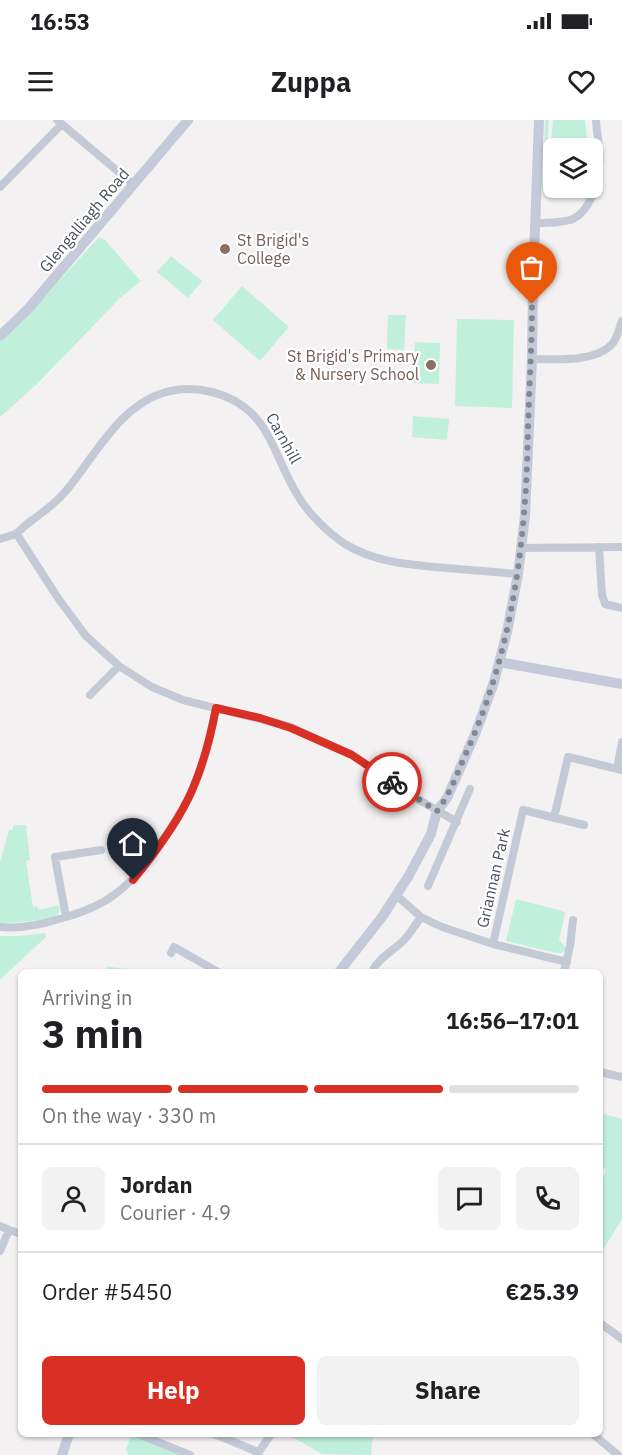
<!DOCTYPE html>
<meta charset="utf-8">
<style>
body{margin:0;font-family:"IBM Plex Sans",sans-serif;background:#f2f2f2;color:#202124;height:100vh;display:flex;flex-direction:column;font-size:22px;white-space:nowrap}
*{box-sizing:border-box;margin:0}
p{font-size:20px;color:#757577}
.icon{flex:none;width:33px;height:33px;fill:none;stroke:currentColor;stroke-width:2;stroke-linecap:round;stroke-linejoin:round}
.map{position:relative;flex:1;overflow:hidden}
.details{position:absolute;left:18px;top:849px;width:585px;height:468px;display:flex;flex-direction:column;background:#fff;border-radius:9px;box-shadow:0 2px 4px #0004}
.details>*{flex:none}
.buttons{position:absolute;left:543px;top:18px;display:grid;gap:12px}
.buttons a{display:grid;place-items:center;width:60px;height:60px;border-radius:9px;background:#fff;box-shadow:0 2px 4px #0004;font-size:30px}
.pin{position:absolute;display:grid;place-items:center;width:51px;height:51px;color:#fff;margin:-62px -26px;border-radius:50% 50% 50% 0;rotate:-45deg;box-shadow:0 0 6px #0007}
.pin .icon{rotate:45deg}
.courier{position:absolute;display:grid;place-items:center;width:60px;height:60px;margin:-30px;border:4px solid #d93025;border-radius:50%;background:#fff;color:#222;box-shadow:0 2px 8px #0007}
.summary em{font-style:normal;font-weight:800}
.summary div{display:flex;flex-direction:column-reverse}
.summary{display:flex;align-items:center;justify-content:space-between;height:102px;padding:0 24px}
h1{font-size:39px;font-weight:800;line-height:45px}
.bar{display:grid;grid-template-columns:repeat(4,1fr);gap:9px 6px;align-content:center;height:72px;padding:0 24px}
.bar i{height:8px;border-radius:4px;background:#e0e0e0}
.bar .selected{background:#d93025}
.bar p{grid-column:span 4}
.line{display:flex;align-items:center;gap:15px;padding:0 24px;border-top:2px solid #e0e0e0}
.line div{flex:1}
.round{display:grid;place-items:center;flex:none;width:63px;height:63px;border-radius:9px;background:#f2f2f2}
.action{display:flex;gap:12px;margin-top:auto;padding:12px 24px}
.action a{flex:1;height:69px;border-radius:9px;background:#d93025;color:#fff;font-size:24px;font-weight:800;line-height:69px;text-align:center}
.action a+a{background:#f2f2f2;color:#202124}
.status{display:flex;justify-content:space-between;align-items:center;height:42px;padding:0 30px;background:#fff;direction:ltr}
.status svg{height:16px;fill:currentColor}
header{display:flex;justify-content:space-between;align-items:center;height:78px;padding:0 24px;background:#fff;font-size:27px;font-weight:800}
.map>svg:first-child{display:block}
.green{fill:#c0f0dc}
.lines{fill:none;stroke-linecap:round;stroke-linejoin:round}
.minor{stroke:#c4cad5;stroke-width:8}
.secondary{stroke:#c4cad9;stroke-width:10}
.done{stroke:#848891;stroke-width:6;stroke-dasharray:0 10.8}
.route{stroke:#d93025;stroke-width:8}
.education-dot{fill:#8d6e63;stroke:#fff;stroke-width:2}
.labels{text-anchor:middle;stroke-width:4.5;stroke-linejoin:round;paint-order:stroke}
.street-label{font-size:16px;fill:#48505e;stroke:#fff}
.education-label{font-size:16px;fill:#785e54;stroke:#fff;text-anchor:start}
</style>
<div class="status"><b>16:53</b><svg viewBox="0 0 49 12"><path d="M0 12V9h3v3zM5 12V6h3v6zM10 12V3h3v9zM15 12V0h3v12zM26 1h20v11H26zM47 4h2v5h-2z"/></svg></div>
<header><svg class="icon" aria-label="menu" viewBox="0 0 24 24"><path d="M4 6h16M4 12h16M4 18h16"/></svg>Zuppa<svg class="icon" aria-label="heart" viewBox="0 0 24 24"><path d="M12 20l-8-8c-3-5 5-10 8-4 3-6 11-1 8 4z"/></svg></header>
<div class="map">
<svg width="622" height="1335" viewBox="0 0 622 1335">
<rect width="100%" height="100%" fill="#f3f1f1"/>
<!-- green -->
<path class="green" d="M545,0H549L544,71H542Z
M553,0H585L588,26L592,28H554L553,67L547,66Z
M99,117L105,120L141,161L120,178L37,264L0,297V217L27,196Z
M171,136L202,161L188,178L157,152Z
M242,166L289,207L260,241L213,200Z
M388,195H406L404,230L387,229Z
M457,199L514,200L512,288L455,286Z
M415,222L440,223L439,264L413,263Z
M413,296L449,299L447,320L412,317Z
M14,705H26L30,740L26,741L33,787L37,786L38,790L59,785C59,788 60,791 58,794C51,801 10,803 0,803V742L9,710H12Z
M516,779L562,791L565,793L559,820L566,827L565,831L561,833H556L506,821Z
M45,813L46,817L0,860V816H20Z
M107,847L143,850V852H106Z
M600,993L622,999V1099L603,1130L600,1128V1068L606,1049L600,1048Z
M284,1314H373L371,1335L322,1334L294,1318Z
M131,1315L180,1335H128L126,1330Z"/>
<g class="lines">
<!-- minor -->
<path class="minor" d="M57,0L134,65
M0,67L62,4
M536,103C547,103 562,103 573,99C590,91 598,64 599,46C601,31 597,15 596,0
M532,239C556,239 596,243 613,223C618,216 619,208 622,201
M16,413L58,478L86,516L119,546L152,567L183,580L288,606L352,635L414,677L457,702
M0,419C5,417 12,416 17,413C22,409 26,404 31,401C43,392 55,384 65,372C93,339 119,286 163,273C179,268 196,268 212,272C270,287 271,332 298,376C309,394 327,412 345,424C376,443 411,445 446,448C470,450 494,452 518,454
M599,427L602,475L605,484L622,488
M521,428L622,427
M90,575L119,546
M617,649L622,622
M554,698L568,637L622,650
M428,766L470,669
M396,775L421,797L442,807L493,824L567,842
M66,797L55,737L101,730
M0,807C20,809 40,805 59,799C74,795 91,789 105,781C131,765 148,743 164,718C174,703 184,688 192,671C204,645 210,616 216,588
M493,824L523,690L584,705
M171,833L174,827L218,852
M372,852C378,838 393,831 403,821C410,814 415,805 421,797
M564,852L570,826L573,800
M600,952L622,957
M0,1106L9,1110
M0,1131L9,1110L21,1114
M600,1203L622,1219
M138,1314L190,1335
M214,1314L258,1332
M593,1314L618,1335
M257,1335L271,1314"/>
<!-- secondary -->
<path class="secondary" d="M0,216L28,189L188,0
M499,542L622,564
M339,852L382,797L408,757L431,714L437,691L447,678L476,612L494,562L507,512L518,454L525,396L532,239L533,165L539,0
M62,1335L69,1314"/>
</g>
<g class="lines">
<!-- done -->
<path class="done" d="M392,662L437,691C451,673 458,651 467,631C513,530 526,420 528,311C529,269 532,226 532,184"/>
<!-- route -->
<path class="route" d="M133,760C155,733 180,700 193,668C204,642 211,615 216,588L260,598L291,608L352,635L392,662"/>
</g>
<!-- markers -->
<g class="education-dot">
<circle cx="225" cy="129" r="6"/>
<circle cx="431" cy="245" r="6"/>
</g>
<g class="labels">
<!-- street labels -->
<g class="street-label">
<text transform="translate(84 100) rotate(-50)" y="6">Glengalliagh Road</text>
<text transform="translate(284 318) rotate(61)" y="6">Carnhill</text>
<text transform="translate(493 758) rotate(-77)" y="6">Griannan Park</text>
</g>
<!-- education labels -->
<g class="education-label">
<text x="237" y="126">St Brigid's<tspan x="237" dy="18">College</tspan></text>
<text x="419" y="242" text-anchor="end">St Brigid's Primary<tspan x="419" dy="18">&amp; Nursery School</tspan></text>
</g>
</g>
</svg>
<div class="buttons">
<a><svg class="icon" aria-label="layers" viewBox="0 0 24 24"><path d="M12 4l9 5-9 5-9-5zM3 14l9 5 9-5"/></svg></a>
</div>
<div class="pin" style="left:532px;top:184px;background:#ea580c"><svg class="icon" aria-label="bag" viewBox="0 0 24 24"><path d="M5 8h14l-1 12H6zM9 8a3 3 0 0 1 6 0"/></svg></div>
<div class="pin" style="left:133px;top:760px;background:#1f2937"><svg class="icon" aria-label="home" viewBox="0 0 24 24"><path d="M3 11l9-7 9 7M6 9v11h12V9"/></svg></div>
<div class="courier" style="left:392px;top:662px"><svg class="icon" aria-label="bike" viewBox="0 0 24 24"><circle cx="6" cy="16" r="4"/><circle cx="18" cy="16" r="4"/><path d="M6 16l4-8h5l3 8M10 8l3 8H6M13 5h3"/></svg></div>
<section class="details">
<div class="summary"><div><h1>3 min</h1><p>Arriving in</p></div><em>16:56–17:01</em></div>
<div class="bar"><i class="selected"></i><i class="selected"></i><i class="selected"></i><i></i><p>On the way · 330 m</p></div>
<div class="line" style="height:108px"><a class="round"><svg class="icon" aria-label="person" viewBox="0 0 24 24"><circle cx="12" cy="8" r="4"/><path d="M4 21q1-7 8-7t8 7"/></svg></a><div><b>Jordan</b><p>Courier · 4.9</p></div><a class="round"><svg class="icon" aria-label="chat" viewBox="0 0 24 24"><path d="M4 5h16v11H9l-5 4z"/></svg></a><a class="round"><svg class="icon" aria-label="phone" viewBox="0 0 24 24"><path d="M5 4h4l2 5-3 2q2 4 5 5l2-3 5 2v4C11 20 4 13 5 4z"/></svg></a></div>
<div class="line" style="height:78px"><div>Order #5450</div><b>€25.39</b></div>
<div class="action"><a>Help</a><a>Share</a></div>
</section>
</div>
